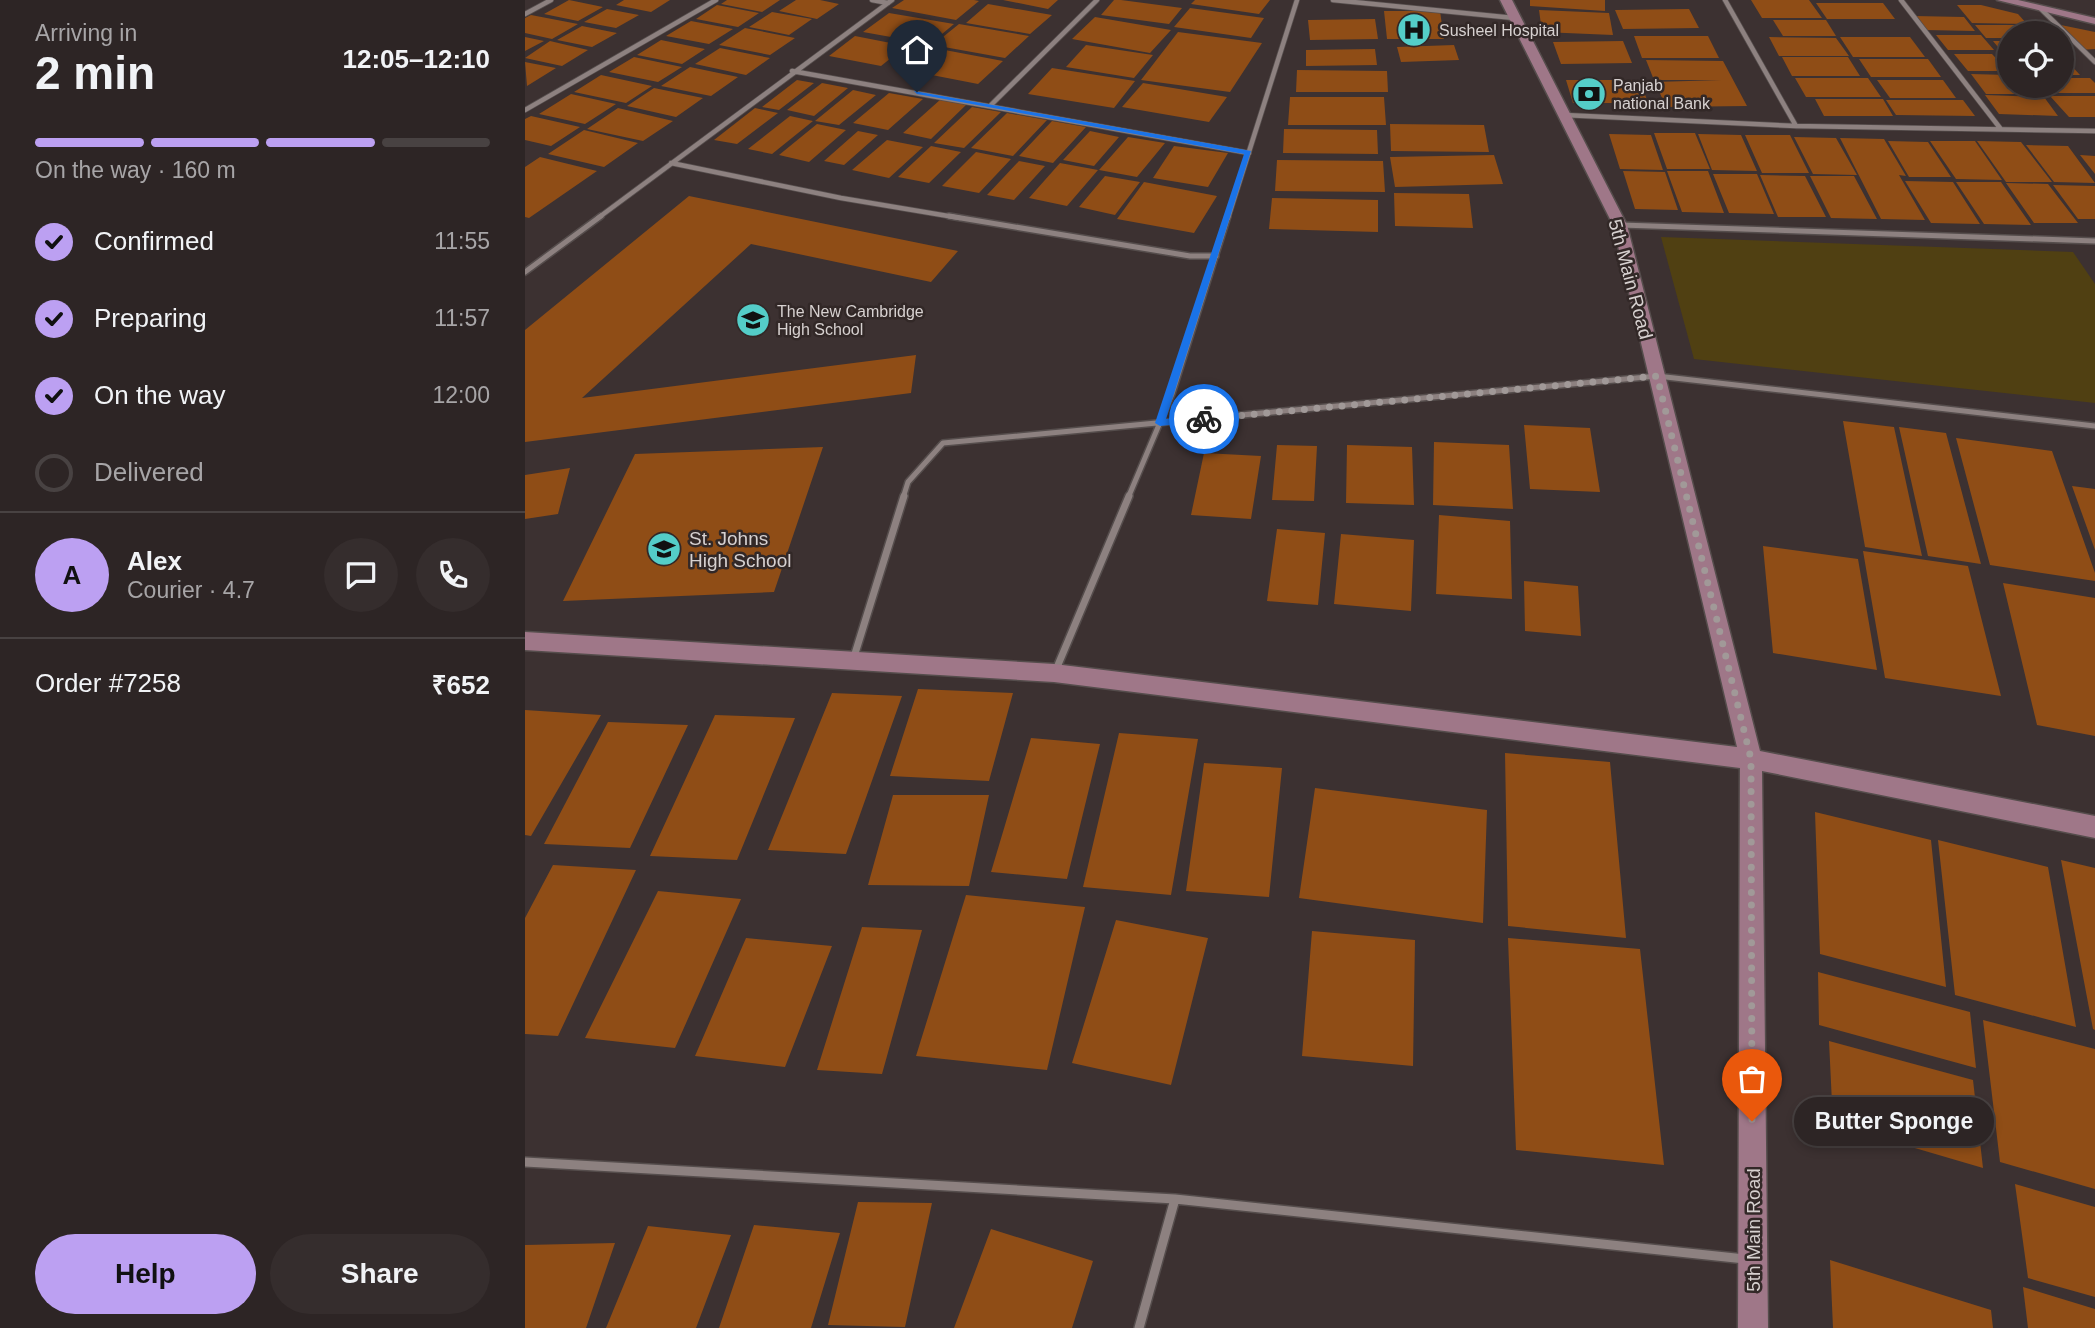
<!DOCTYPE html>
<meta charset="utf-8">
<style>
body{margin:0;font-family:Arial,sans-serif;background:#352d2d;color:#f1f3f6;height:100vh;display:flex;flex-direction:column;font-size:26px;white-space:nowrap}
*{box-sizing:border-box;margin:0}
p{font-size:23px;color:#a7a5a7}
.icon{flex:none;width:38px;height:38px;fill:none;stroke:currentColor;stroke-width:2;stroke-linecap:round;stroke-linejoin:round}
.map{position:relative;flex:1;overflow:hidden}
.panel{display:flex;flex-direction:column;background:#2d2525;width:525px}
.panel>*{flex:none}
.tools{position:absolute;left:1472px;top:21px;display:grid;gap:14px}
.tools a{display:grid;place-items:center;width:77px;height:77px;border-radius:50%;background:#2d2525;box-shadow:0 4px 10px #0003,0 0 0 2px #484242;font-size:35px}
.pin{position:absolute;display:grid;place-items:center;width:60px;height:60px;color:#fff;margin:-72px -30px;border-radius:50% 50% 50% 0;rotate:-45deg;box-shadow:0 0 7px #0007}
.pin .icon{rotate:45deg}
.courier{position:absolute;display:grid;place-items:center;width:70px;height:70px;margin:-35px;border:5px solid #1a73e8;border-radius:50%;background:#fff;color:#222;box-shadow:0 2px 9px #0007}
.bubble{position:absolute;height:49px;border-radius:24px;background:#2d2525;box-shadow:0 4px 10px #0003,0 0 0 2px #484242;font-size:23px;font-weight:800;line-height:49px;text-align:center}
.head em{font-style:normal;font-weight:800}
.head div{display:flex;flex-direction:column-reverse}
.head{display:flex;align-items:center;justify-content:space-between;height:119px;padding:0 35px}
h1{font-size:46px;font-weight:800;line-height:52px}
.bar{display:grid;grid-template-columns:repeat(4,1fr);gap:10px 7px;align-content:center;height:84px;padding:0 35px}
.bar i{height:9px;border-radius:5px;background:#484242}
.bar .selected{background:#bca0f2}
.bar p{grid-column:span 4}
.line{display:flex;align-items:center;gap:18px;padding:0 35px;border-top:2px solid #484242}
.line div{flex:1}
.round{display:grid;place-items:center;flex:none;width:74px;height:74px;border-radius:37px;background:#352d2d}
ol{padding:0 35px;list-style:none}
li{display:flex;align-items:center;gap:21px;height:77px}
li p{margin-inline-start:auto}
li .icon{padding:7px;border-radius:50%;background:#bca0f2;color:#111;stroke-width:4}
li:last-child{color:#a7a5a7}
li i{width:38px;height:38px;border:4px solid #484242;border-radius:50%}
.primary-button{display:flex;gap:14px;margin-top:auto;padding:14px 35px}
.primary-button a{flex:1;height:80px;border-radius:42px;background:#bca0f2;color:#111;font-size:28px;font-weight:800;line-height:80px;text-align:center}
.primary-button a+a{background:#352d2d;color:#f1f3f6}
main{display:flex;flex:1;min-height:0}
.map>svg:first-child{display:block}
.green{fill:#504012}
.building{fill:#8f4d16}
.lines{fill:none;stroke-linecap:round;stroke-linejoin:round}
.street-far3-casing{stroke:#554d4c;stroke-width:6}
.street-far2-casing{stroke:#554d4c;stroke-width:8}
.street-far1-casing{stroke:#554d4c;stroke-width:10}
.street-casing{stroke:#554d4c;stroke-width:12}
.secondary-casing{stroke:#554d4c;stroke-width:3}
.street-far3{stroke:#8d8180;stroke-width:4.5}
.street-far2{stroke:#8d8180;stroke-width:5}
.street-far1{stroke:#8d8180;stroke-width:7}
.street{stroke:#8d8180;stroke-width:9}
.secondary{fill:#9f7788;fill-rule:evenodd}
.route{fill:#1a73e8}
.done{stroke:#a19998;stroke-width:7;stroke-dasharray:0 12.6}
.labels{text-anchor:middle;stroke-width:5;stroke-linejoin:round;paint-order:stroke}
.far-poi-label{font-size:16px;fill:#d7d1d0;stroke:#322827;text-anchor:start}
.street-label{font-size:19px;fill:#d7d1d0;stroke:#322827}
.poi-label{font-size:19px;fill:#d7d1d0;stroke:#322827;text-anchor:start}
</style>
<main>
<section class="panel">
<div class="head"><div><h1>2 min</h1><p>Arriving in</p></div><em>12:05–12:10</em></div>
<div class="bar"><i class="selected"></i><i class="selected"></i><i class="selected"></i><i></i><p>On the way · 160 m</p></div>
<ol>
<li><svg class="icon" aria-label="check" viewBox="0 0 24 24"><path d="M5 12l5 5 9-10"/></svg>Confirmed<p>11:55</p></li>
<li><svg class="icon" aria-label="check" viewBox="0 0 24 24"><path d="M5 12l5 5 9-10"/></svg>Preparing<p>11:57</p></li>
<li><svg class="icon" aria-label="check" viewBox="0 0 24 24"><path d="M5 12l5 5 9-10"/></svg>On the way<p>12:00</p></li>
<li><i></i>Delivered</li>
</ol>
<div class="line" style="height:126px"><b class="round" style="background:#bca0f2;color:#111">A</b><div><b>Alex</b><p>Courier · 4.7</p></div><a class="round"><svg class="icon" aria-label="chat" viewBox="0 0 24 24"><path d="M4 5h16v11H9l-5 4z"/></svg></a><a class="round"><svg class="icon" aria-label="phone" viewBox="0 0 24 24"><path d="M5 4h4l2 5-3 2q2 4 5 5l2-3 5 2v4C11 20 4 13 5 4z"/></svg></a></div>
<div class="line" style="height:91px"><div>Order #7258</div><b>₹652</b></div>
<div class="primary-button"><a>Help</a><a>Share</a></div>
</section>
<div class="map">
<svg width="1570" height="1328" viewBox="0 0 1570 1328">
<rect width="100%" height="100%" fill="#3c3131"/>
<!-- green -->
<path class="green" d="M1136,237L1548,252L1570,284V403L1169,359Z"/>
<!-- building -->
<path class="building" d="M44,0L78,7L53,21L19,14Z
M99,0H145L126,12L91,5Z
M202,0H255L237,12L196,4Z
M271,0H295L314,4L292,19L254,11Z
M379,0H449L454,1L431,20L367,8Z
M478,0H533L523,9Z
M589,0H596L657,8L644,24L576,15Z
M670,0H745L734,14L666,4Z
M1005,0H1080V11L1005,6Z
M1226,0H1284L1297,18H1237Z
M1291,3H1358L1370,19H1302Z
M463,4L527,15L505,34L441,23Z
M192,5L234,13L213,27L171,19Z
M1432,5H1456L1493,14L1502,24L1447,23Z
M665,8L739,18L726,38L649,27Z
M82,9L114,15L91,28L59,22Z
M1164,9L1174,28L1098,29L1090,10Z
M1014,10L1084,13L1088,35L1017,32Z
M859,11H915L919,39H862Z
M247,12L287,19L264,35L224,27Z
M364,13L429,24L405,44L338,32Z
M6,15L53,24L27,39L0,33V18Z
M1389,16L1439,17L1450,31L1400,30Z
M570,17L646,30L625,53L547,39Z
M850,19L853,39L785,40L783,20Z
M1248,20H1301L1311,36H1258Z
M166,21L208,29L184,44L141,36Z
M434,24L504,36L480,58L408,45Z
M1531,24L1570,32V49L1555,50Z
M1450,25H1504L1512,33H1484V38H1461Z
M57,26L92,33L67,47L32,40Z
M220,28L270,38L245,55L194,45Z
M653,32L737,43L705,92L616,80Z
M1411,35H1456L1469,50H1423Z
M330,36L381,46L356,66L304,56Z
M1109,36H1183L1194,58H1117Z
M0,37L19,41L0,51Z
M1244,37L1311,38L1324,56H1254Z
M1315,37H1385L1400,57H1328Z
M136,40L180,49L157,64L112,55Z
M25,41L63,50L37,66L0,58Z
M1098,41L1107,63L1036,64L1028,42Z
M1468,41H1484V58H1482Z
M561,45L628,55L609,78L541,67Z
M929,45L934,60L876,62L872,47Z
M404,47L478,61L453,84L376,69Z
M195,48L245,58L221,75L170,64Z
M850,49L852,65L781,66V50Z
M1429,54H1467L1483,71H1443Z
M109,57L157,67L133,82L84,72Z
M1257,57H1323L1335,76H1267Z
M1334,59H1403L1416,77H1346Z
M1121,60L1198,61L1222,106L1141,107L1130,82L1196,80H1129Z
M0,62L31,68L2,86Z
M1536,62H1543L1555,75H1536Z
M165,67L213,77L186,96L136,86Z
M527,68L610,81L589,108L503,94Z
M772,70L862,71L863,92H771Z
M1446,74L1484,75V86H1503L1510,94H1461Z
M76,75L127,86L101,103L49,92Z
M1270,78H1343L1356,97H1281Z
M1536,78H1565L1570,83V93H1519L1512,86H1536Z
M272,80L289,83L254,110L237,107Z
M1041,80H1115L1123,103H1048Z
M1352,80H1418L1431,98H1365Z
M297,83L323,88L289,116L262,110Z
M618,83L702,97L684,122L597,107Z
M129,88L178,98L151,117L102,106Z
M328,90L351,95L314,125L290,121Z
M364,93L398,99L363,130L328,123Z
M46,94L91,104L60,124L14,114Z
M1460,95L1519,97L1533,116L1474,114Z
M1525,96H1570V117H1544Z
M765,97H859L861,125H763Z
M416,99L442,104L406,139L378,133Z
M1290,99H1358L1368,116H1299Z
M1361,100H1438L1450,116L1371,115Z
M447,107L476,112L439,148L409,143Z
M93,108L148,121L118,141L62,129Z
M230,108L253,113L212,144L189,140Z
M482,113L522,120L488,156L446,148Z
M6,116L55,127L26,146L0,140V119Z
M265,116L288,121L247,154L223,149Z
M527,121L561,127L528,163L494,156Z
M292,124L321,130L284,162L254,155Z
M865,124L959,125L964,152L866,151Z
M759,129L852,130L853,154L758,153Z
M59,130L113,143L79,167L23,154Z
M333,131L353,135L319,165L299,161Z
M565,131L594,137L569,166L538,160Z
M1129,133H1170L1185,169H1142Z
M1084,134L1126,135L1138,170L1095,169Z
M1173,134L1216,135L1232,171L1187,170Z
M1220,135H1265L1284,173H1237Z
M603,137L640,143L612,177L574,170Z
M1269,137L1311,138L1332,175L1288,174Z
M1315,138L1359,139L1381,176L1374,175L1400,220L1356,219Z
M362,140L398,147L364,178L327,170Z
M1363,141L1403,142L1426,177H1384Z
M1405,141H1450L1477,180L1431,179Z
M1452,141L1496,142L1527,182H1481Z
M1501,145L1543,146L1570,183L1529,182Z
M406,146L436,152L404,183L373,177Z
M649,146L703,153L683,187L628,178Z
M451,152L486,159L454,193L417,186Z
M969,155L978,184L870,187L865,157Z
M1555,155L1570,156V174Z
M15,157L72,171L4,218L0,217V167Z
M752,160L858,161L860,192L750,191Z
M494,161L520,166L489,200L462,195Z
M535,163L573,170L542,206L504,198Z
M1098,171L1140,172L1153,210L1110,209Z
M1142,171H1183L1199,213L1157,212Z
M1188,174H1232L1249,214L1204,213Z
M1235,175L1280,176L1301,217H1253Z
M580,176L615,182L590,215L554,207Z
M1285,176H1329L1352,219L1306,218Z
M1380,181L1428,182L1455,224L1406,223Z
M619,182L692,196L669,233L592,219Z
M1431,182H1476L1506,225L1459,224Z
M1481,183L1523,184L1553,223H1509Z
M1528,185L1570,186V219H1553Z
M869,193L944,194L948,228L870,226Z
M164,196L433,251L406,282L226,244L57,398L391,355L386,393L0,442V330Z
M747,198L853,200V232L744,229Z
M1318,421L1369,427L1397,556L1340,547Z
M999,425L1065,428L1075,492L1005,489Z
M1374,427L1421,433L1456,564L1403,556Z
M1431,438L1527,451L1570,573V581L1465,565Z
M909,442L984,445L988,509L908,505Z
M752,445L792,446L789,501L747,500Z
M822,445L887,447L889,505L821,503Z
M298,447L249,592L38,601L110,454Z
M679,453L736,456L726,519L666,515Z
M45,468L33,514L0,519V475Z
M1547,486L1570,489V550Z
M914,515L985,521L987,599L911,594Z
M752,529L800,533L793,605L742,601Z
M816,534L889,540L886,611L809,604Z
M1238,546L1333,559L1352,670L1248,653Z
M1338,551L1443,566L1476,696L1360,678Z
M999,581L1053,586L1056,636L1000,631Z
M1478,583L1570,598V736L1512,725Z
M393,689L488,693L464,781L365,776Z
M307,693L377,696L321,854L243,850Z
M0,710L76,715L6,836L0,835Z
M190,715L270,718L212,860L125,856Z
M83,722L163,725L105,848L19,844Z
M594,733L673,739L646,895L558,887Z
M506,738L575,744L542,879L466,872Z
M980,753L1085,762L1101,938L983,926Z
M679,763L757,768L744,897L661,891Z
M790,788L962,810L958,923L774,898Z
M368,795H464L444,886L343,885Z
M1290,812L1406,840L1421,987L1295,954Z
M1413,840L1523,867L1551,1027L1430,995Z
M1536,860L1570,868V1030L1568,1029Z
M28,865L111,870L33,1036L0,1034V918Z
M133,891L216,899L150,1048L60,1038Z
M441,895L560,907L522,1070L391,1056Z
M591,920L683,938L646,1085L547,1063Z
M337,927L397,930L357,1074L292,1070Z
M787,931L890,940L888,1066L777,1056Z
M221,938L307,946L260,1067L170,1056Z
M983,938L1115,949L1139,1165L991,1150Z
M1293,972L1445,1012L1451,1068L1294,1025Z
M1458,1020L1570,1049V1189L1475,1162Z
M1304,1041L1448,1080L1458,1168L1308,1124Z
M1490,1184L1570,1207V1297L1503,1278Z
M333,1202L407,1203L380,1327L303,1325Z
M229,1225L315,1233L286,1328H194Z
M123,1226L206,1235L171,1328H81Z
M466,1229L568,1261L547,1328H429Z
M90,1243L61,1328H0V1245Z
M1305,1260L1466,1310L1468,1328H1308Z
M1498,1287L1570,1309V1328H1503Z"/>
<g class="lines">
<!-- street-far3 casing -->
<g class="street-far3-casing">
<path id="street-far3" d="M347,0L363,3
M808,0L989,18
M1200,0L1271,126
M1376,0L1475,128
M1516,9L1570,62
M0,14L26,0
M267,71L724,153
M466,105L572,0
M0,110L191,0
M1039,115L1271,126L1570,131
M146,163L316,198L435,218
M73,218L367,0
M703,218L772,0"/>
</g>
<!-- street-far2 casing -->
<g class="street-far2-casing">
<path id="street-far2" d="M424,216L665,256H691
M1096,225L1570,241
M0,272L76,216
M378,498L383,482L418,443L1132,376L1570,426
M603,498L647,394L703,216"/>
</g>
<!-- street-far1 casing -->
<g class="street-far1-casing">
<path id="street-far1" d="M328,660L379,496
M530,672L604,496"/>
</g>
<!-- street casing -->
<g class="street-casing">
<path id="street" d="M0,1162L650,1199L1220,1259
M614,1328L650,1199"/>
</g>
<!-- secondary casing -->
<g class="secondary-casing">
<path id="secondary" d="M975,0H987L1102,225L1235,751L1570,816V838L1237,771L1243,1328H1213L1215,768L529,682L0,650V632L529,664L1212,747L1088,225Z
M1472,0H1493L1570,18V24Z"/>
</g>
<!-- street-far3 -->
<use href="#street-far3" class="street-far3"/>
<!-- street-far2 -->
<use href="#street-far2" class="street-far2"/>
<!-- street-far1 -->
<use href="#street-far1" class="street-far1"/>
<!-- street -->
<use href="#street" class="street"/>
<!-- secondary -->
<use href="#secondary" class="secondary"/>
</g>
<!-- route -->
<path class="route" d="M389,91L726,151L641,419L679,415L682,421L635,426L630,423L719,154L392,94Z"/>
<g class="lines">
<!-- done -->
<path class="done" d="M679,419L1132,376L1226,759L1227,1121"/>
</g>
<!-- icons -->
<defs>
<g id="hospital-disc" transform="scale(1.75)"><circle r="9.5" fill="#54cdc8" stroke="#322827"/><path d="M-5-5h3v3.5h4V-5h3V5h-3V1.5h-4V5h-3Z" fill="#111"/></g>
<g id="bank-disc" transform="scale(1.75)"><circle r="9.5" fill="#54cdc8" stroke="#322827"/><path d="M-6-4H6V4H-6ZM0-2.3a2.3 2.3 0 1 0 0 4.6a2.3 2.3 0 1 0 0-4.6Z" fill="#111"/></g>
<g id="school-disc" transform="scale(1.75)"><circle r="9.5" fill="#54cdc8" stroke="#322827"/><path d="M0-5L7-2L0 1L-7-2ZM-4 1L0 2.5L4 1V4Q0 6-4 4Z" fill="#111"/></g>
</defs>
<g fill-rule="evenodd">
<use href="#hospital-disc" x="889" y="30"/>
<use href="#bank-disc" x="1064" y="94"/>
<use href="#school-disc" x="228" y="320"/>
<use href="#school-disc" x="139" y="549"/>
</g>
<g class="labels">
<!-- far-poi labels -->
<g class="far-poi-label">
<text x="914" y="36">Susheel Hospital</text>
<text x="1088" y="91">Panjab<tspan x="1088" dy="18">national Bank</tspan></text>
<text x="252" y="317">The New Cambridge<tspan x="252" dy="18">High School</tspan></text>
</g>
<!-- street labels -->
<g class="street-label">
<text transform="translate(1106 279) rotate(75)" y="7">5th Main Road</text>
<text transform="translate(1228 1230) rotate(-90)" y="7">5th Main Road</text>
</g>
<!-- poi labels -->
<g class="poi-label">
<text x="164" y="545">St. Johns<tspan x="164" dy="22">High School</tspan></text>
</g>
</g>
</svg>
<div class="tools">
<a><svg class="icon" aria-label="locate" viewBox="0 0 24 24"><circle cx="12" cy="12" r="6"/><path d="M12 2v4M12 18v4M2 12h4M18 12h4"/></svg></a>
</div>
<div class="pin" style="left:1227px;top:1121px;background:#ea580c"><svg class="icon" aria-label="bag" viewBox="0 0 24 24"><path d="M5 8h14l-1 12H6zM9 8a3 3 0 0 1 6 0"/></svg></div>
<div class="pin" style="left:392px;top:92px;background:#1f2937"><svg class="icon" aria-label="home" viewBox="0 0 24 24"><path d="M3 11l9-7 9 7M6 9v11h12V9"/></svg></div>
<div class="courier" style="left:679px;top:419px"><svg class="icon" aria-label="bike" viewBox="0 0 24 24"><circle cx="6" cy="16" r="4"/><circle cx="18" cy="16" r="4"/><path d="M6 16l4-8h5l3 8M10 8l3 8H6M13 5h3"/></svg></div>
<div class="bubble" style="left:1269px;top:1097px;width:200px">Butter Sponge</div>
</div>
</main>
